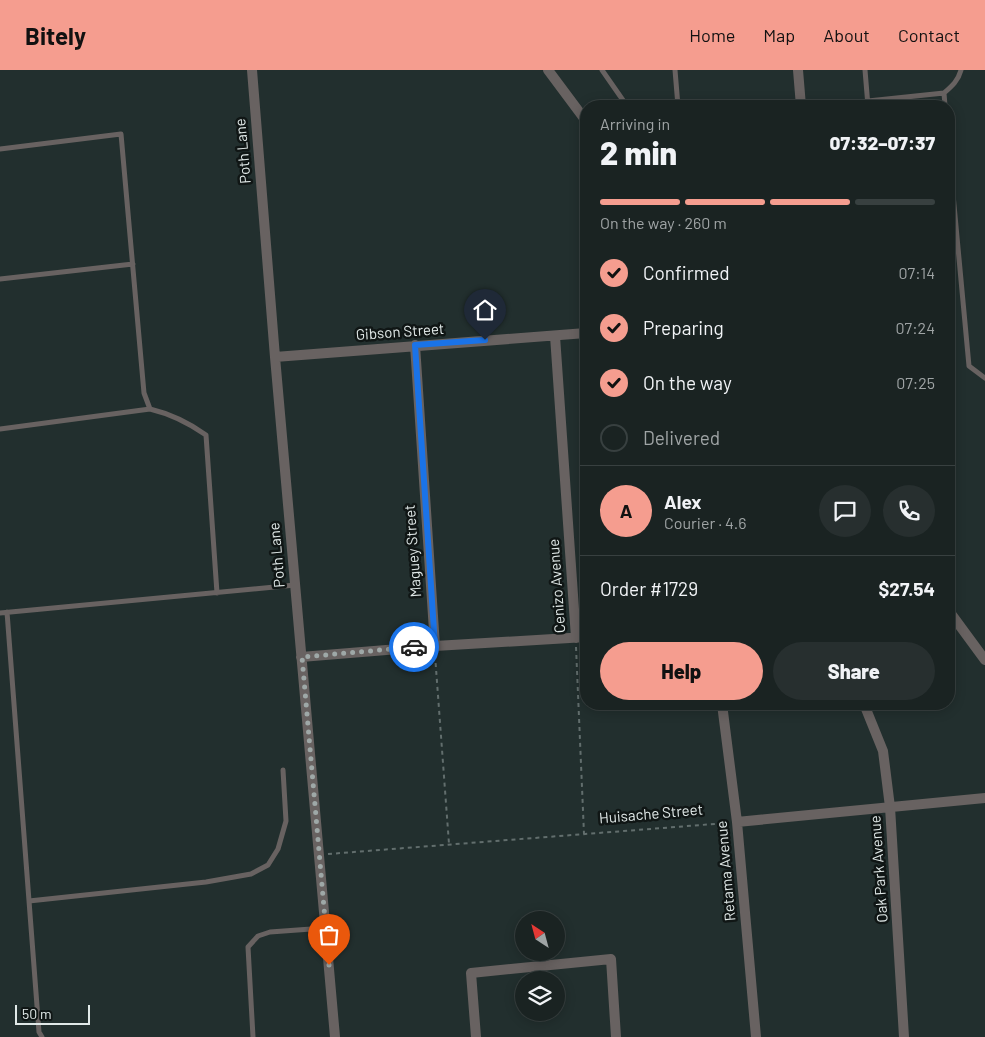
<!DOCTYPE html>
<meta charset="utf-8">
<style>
body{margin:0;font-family:Barlow,sans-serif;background:#272f2f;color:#f1f3f6;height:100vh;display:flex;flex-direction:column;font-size:19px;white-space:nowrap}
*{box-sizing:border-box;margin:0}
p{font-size:16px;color:#9fa4a5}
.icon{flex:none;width:28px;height:28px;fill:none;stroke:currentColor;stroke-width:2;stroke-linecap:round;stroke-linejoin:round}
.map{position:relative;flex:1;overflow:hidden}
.side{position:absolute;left:580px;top:30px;width:375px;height:610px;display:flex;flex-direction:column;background:#1a2322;border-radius:20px;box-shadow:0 2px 12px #0003,0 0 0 1px #384040}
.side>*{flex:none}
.needle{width:32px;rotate:324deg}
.tools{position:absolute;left:515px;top:841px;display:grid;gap:10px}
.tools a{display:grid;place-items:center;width:50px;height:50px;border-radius:50%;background:#1a2322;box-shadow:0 2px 12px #0003,0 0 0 1px #384040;font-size:25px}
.scale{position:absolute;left:15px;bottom:12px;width:75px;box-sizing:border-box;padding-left:5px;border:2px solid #e1e9e8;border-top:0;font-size:14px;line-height:18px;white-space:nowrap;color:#e1e9e8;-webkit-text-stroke:4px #101615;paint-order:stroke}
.pin{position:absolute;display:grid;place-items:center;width:42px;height:42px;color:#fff;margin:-51px -21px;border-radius:50% 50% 50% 0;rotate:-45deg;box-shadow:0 0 5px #0007}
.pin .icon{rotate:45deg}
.courier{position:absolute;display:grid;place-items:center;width:50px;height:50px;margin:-25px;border:4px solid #1a73e8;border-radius:50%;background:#fff;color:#222;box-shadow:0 1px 6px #0007}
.summary em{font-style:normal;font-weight:800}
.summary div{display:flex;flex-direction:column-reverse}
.summary{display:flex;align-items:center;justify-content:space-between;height:85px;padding:0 20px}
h1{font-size:32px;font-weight:800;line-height:38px}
.bar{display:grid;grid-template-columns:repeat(4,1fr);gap:8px 5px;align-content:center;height:60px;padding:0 20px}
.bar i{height:6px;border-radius:4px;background:#384040}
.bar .current{background:#f59d8f}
.bar p{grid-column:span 4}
.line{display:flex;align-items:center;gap:12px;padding:0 20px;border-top:1px solid #384040}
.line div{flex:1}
.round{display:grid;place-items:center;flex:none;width:52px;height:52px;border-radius:26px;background:#272f2f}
ol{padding:0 20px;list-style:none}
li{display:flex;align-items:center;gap:15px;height:55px}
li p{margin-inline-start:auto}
li .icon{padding:5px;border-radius:50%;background:#f59d8f;color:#111;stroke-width:4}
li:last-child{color:#9fa4a5}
li i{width:28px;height:28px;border:2px solid #384040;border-radius:50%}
.button{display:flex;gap:10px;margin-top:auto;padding:10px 20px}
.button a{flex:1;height:58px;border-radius:30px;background:#f59d8f;color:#111;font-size:20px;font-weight:800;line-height:58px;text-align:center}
.button a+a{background:#272f2f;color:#f1f3f6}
header{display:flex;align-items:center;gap:30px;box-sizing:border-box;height:70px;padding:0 25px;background:#f59d8f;color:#111}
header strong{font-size:24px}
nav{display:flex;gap:28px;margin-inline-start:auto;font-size:18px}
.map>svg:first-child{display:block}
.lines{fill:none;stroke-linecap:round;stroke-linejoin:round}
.path{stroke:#626e6d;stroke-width:2;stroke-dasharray:4 4;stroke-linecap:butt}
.lane{stroke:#686261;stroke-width:5}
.street{stroke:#686261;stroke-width:10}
.done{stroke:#9ea8a7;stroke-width:5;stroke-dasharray:0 9}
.route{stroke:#1a73e8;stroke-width:6}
.labels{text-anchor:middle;stroke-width:5;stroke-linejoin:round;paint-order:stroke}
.street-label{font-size:15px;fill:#e1e9e8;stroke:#101615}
</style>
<header>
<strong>Bitely</strong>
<nav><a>Home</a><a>Map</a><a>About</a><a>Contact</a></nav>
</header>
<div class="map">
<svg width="985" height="967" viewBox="0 0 985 967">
<rect width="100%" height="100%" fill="#222f2e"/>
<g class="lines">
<!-- path -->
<path class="path" d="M576,577L584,764
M435,585L449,774
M328,784L727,753"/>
<!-- lane -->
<path class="lane" d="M602,0L627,36
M675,0L678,36
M865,0L868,36
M868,31L944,23
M945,36L944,23C952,16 958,11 961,0
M0,79L121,64L144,323L150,339C171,344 189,353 206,365L217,523
M949,81L969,296L985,308
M0,209L133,194
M0,359L150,339
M7,542L39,962L42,967
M0,543L295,515
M29,831L206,812L251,804L268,795L278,779L286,751L283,700
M253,967L248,877L258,866L270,862L325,858"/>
<!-- street -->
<path class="street" d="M252,0L275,287L335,967
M548,0L586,51
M798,0L801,36
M555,266L576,568
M415,275L435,576
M275,287L586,263
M949,541L985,590
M301,587L435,576L586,567
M722,634L737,752L756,967
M864,634L883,681L890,737L904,967
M737,752L985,728
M476,967L471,903L611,889L616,967"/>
</g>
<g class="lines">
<!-- done -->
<path class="done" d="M329,895L302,587L414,577"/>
<!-- route -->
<path class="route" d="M414,577L435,576L415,275L485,270"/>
</g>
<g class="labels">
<!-- street labels -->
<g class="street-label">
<text transform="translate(243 81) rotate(-95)" y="5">Poth Lane</text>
<text transform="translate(400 262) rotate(-4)" y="5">Gibson Street</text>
<text transform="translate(413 481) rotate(-94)" y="5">Maguey Street</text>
<text transform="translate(277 485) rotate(-95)" y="5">Poth Lane</text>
<text transform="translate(557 516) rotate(-94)" y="5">Cenizo Avenue</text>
<text transform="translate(651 744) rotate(-5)" y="5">Huisache Street</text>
<text transform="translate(879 799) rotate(-94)" y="5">Oak Park Avenue</text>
<text transform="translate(726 801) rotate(-95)" y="5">Retama Avenue</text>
</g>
</g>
</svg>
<div class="tools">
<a><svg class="needle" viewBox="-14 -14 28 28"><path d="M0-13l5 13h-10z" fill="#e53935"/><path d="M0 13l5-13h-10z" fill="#9fa4a5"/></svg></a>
<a><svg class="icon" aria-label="layers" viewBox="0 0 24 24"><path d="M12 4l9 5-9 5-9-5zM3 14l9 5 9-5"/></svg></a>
</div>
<div class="scale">50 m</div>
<div class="pin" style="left:329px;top:895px;background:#ea580c"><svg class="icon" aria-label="bag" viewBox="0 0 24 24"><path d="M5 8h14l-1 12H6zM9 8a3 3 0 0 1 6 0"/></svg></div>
<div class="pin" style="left:485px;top:270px;background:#1f2937"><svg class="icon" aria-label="home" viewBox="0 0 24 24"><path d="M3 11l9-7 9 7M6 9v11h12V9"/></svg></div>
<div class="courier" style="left:414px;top:577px"><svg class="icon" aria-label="car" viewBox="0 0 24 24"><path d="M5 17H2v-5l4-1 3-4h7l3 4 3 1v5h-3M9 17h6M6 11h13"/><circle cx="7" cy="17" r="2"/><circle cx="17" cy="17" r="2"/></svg></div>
<section class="side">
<div class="summary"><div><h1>2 min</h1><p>Arriving in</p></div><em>07:32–07:37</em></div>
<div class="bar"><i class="current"></i><i class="current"></i><i class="current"></i><i></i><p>On the way · 260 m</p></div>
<ol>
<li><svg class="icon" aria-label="check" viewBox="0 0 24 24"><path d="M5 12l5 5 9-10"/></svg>Confirmed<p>07:14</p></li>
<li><svg class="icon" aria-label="check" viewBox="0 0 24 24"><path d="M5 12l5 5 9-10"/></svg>Preparing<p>07:24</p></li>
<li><svg class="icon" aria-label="check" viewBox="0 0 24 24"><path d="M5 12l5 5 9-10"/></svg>On the way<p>07:25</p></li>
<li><i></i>Delivered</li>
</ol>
<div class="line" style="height:90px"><b class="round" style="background:#f59d8f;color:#111">A</b><div><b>Alex</b><p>Courier · 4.6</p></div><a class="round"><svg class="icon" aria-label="chat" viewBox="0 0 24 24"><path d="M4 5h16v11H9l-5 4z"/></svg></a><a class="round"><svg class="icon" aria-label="phone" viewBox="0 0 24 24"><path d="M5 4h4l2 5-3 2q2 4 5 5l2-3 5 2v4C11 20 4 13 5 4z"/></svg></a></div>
<div class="line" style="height:65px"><div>Order #1729</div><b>$27.54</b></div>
<div class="button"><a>Help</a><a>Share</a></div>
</section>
</div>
